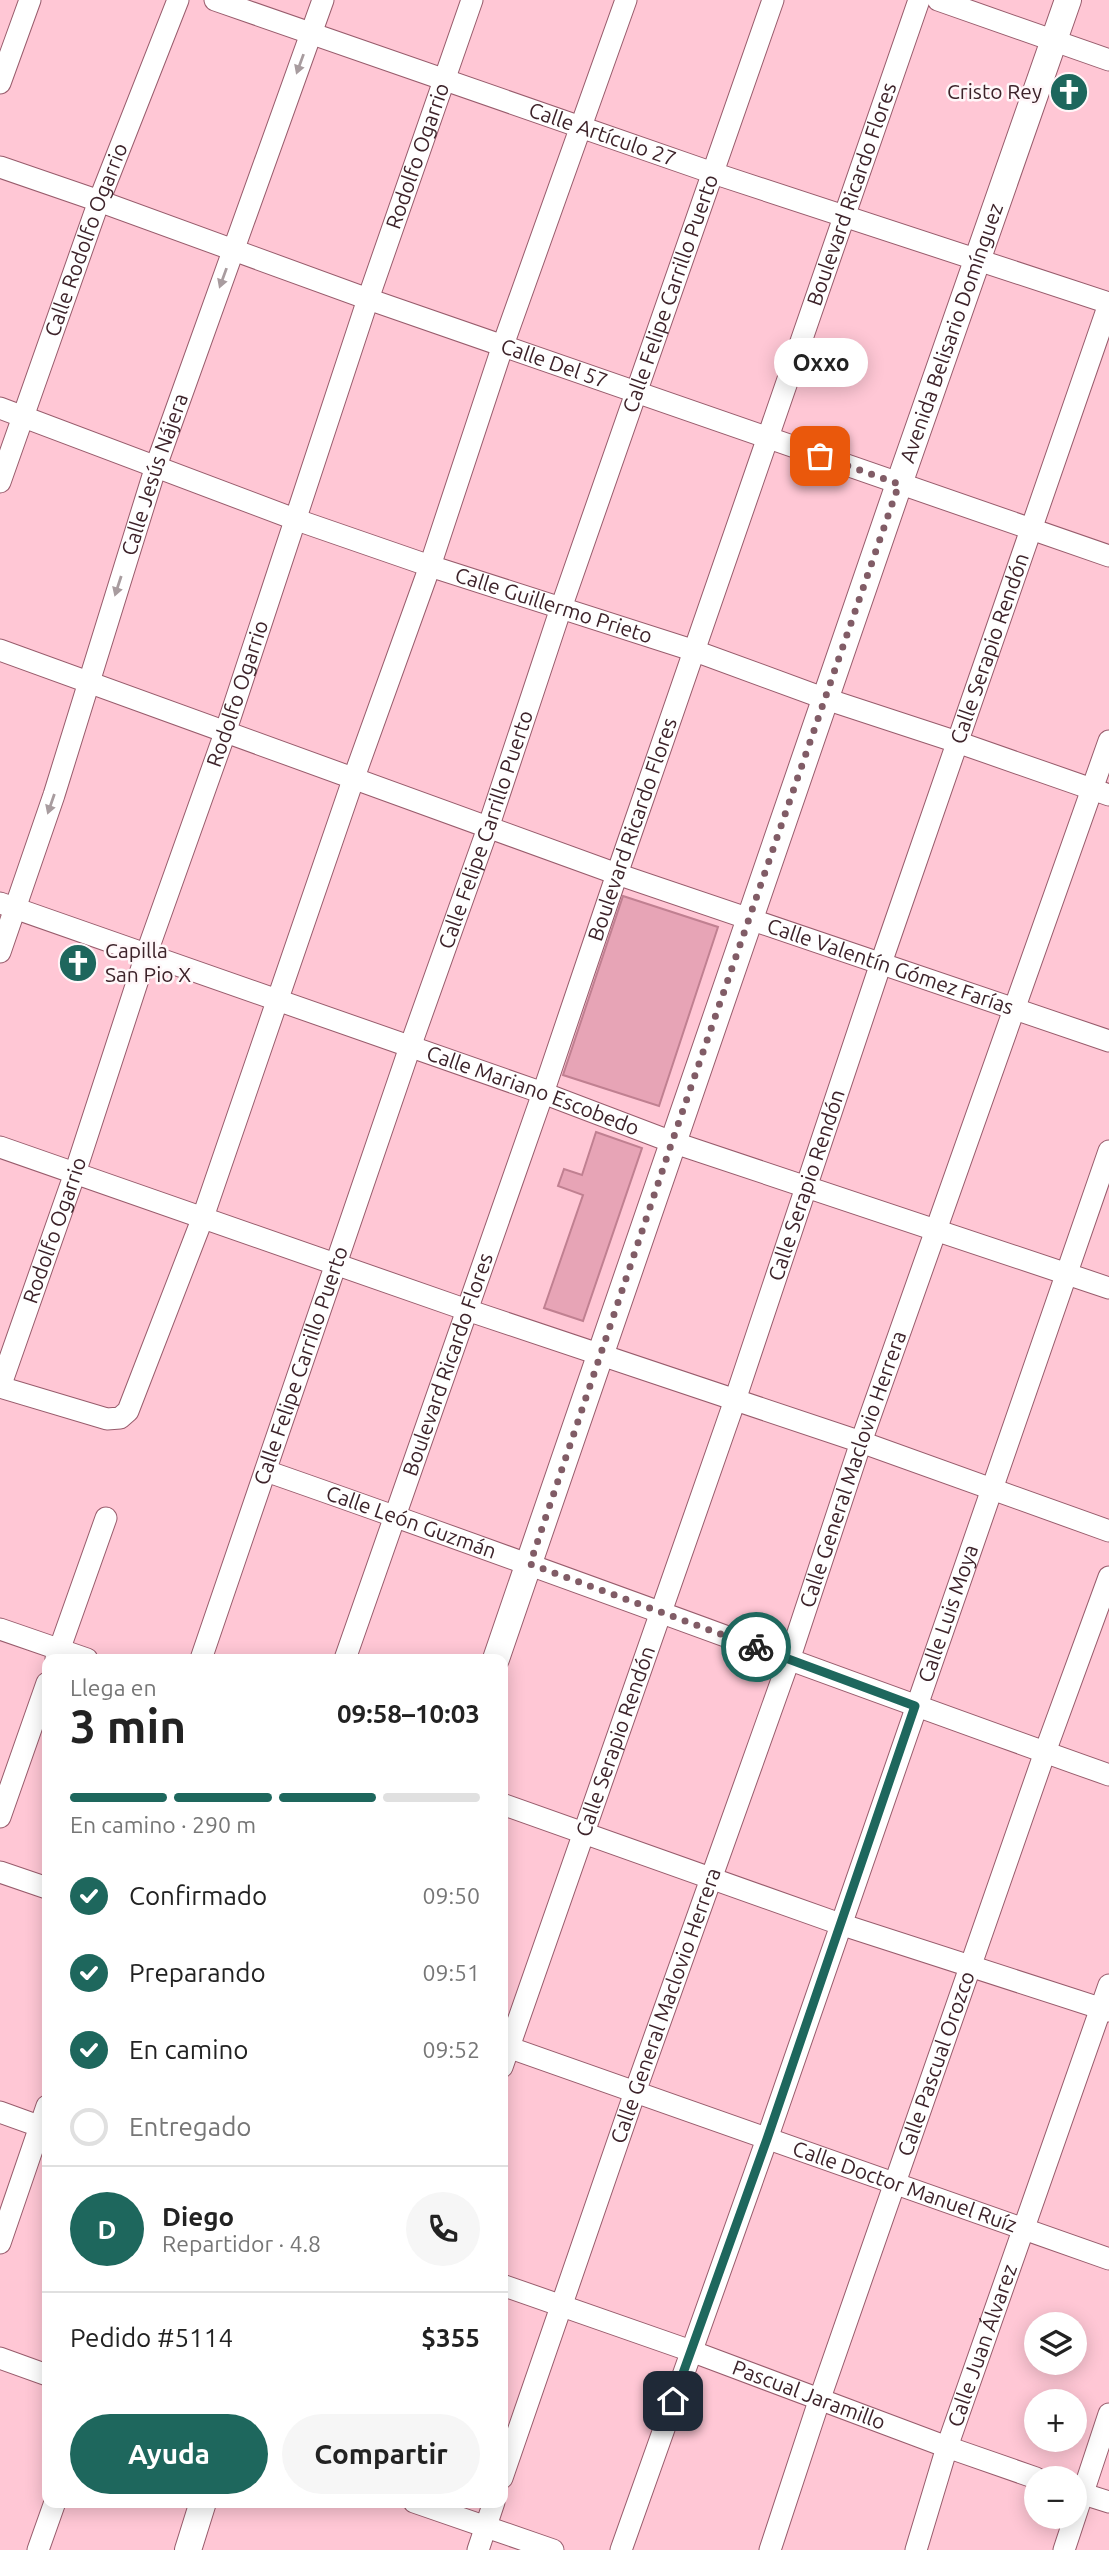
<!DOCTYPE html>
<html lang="es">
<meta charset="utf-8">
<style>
body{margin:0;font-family:Ubuntu,sans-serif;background:#f6f6f6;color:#222;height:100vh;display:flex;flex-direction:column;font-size:26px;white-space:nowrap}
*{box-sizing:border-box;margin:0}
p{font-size:23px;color:#767676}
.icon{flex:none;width:38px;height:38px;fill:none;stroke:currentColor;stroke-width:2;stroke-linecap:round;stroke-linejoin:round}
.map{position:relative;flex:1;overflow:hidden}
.panel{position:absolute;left:42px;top:1654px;width:466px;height:854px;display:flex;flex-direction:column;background:#fff;border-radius:14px;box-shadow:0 4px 18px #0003}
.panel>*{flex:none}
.fabs{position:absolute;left:1024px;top:2312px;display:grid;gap:14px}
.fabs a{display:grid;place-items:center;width:63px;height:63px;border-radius:50%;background:#fff;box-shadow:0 4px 18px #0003;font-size:35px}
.pin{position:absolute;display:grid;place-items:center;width:60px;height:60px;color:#fff;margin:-30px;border-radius:14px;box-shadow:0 4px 10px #0006}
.courier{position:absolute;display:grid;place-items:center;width:70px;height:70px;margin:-35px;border:5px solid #1e675d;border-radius:50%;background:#fff;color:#222;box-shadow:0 2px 9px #0007}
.bubble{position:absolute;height:49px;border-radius:24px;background:#fff;box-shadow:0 4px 18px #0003;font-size:23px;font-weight:700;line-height:49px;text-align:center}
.overview em{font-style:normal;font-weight:700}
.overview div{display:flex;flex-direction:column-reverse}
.overview{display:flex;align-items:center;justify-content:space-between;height:119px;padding:0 28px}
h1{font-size:46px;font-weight:700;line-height:52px}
.bar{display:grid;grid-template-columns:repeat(4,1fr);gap:10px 7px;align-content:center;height:84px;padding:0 28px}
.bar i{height:9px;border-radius:5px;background:#e0e0e0}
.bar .on{background:#1e675d}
.bar p{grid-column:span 4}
.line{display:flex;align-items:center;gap:18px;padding:0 28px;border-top:2px solid #e0e0e0}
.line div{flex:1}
.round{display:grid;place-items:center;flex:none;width:74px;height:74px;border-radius:37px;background:#f6f6f6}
ol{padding:0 28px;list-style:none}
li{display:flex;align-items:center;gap:21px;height:77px}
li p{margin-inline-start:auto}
li .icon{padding:7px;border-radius:50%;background:#1e675d;color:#fff;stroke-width:4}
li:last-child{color:#767676}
li i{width:38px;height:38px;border:4px solid #e0e0e0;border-radius:50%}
.button{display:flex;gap:14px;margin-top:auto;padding:14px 28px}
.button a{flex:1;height:80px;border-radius:42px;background:#1e675d;color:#fff;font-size:28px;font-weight:700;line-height:80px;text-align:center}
.button a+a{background:#f6f6f6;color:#222}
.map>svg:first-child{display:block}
.building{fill:#e7a4b6;stroke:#c08091;stroke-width:2}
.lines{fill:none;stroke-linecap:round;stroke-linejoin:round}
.minor-casing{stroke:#985c6c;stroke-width:23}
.tertiary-casing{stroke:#985c6c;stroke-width:28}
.minor{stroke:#fff;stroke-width:21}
.tertiary{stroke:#fff;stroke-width:26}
.oneway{fill:#a89c9f}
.done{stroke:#815c66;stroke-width:7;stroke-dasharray:0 12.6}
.route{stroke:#1e675d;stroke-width:9}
.labels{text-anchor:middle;stroke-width:5;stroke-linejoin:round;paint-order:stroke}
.poi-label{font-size:21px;fill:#3d232a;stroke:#fff7f9;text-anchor:end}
.street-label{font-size:21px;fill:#3d232a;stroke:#fff7f9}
</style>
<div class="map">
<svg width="1109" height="2550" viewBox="0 0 1109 2550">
<rect width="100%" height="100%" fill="#ffc7d5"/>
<!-- building -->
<path class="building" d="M623,896L718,927L659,1106L563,1075Z
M596,1132L642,1148L583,1321L544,1308L583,1195L558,1186L564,1169L582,1175Z"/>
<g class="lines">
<!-- minor casing -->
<g class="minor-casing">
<g id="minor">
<path id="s1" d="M215,0L713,173L1109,303"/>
<path d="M938,0L1109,60"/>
<path d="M0,83L30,0"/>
<path id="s2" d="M0,167L99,201L368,299L1109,556"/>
<path id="s3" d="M0,408L297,520L430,566L695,651L826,699L957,742L1109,795"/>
<path id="s4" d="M0,482L99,201L178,0"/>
<path id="s5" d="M0,650L617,874L1109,1041"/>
<path id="s6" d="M0,903L543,1093L672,1142L1109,1288"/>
<path id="s7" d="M0,952L54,795L156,466L323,0"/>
<path d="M0,1147L467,1310L861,1442L1109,1531"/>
<path d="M0,1387L107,1419L120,1418L128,1411L203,1217L353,780L430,566L503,345L626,0"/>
<path id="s8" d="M0,1387L75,1173L146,955L225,733L368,299L472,0"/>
<path id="s9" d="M266,1471C548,1569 827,1675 1109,1775"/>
<path d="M0,1629L87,1659"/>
<path d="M56,1659L106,1518"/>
<path id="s10" d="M201,1659L410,1047L488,828L561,608L773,0"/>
<path id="s11" d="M345,1659L543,1093L617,874L919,0"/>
<path d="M502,1804L840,1924L1109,2011"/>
<path d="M0,1817L47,1683"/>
<path d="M0,1872L47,1888"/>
<path id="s12" d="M502,2045L1109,2259"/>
<path id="s13" d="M502,2067L735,1400L881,963L1109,304"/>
<path d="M0,2112L47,2129"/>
<path d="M0,2243L47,2106"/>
<path id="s14" d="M502,2285L691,2351L947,2447L1036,2478"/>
<path d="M0,2358L47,2375"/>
<path id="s15" d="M502,2478L635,2092L789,1660L861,1442L1109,741"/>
<path d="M1074,2491L1109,2502"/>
<path d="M414,2502L553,2550"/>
<path d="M38,2550L55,2502"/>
<path d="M478,2550L494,2502"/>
<path id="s16" d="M621,2550C669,2412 720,2274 768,2136C882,1808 994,1479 1109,1151"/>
<path id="s17" d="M770,2550L820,2398L1045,1752L1109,1577"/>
<path id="s18" d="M916,2550L947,2447L1109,1985"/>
<path d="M1064,2550L1109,2414"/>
</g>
</g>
<!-- tertiary casing -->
<g class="tertiary-casing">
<g id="tertiary">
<path id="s19" d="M496,1659L899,484L1068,0"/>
<path d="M188,2550L203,2502"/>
</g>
</g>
<!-- minor -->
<use href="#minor" class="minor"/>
<!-- tertiary -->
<use href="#tertiary" class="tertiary"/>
</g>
<!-- one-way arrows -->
<defs><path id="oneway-solid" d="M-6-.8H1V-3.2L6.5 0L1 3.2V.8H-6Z" transform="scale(1.75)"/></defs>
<g class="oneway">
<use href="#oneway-solid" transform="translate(300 64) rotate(110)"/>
<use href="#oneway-solid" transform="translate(223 278) rotate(110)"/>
<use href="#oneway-solid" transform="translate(118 586) rotate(108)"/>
<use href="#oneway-solid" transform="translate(51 804) rotate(109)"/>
</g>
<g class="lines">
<!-- done -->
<path class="done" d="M756,1647L530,1564L672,1142L899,484L820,456"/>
<!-- route -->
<path class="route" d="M673,2401L767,2139L915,1706L756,1647"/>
</g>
<!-- icons -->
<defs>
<g id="church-disc" transform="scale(2.0125)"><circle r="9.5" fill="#1e675d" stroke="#fff7f9"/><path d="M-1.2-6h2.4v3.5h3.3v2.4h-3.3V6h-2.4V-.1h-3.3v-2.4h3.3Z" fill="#fff"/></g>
</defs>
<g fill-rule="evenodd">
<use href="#church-disc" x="1069" y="92"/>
<use href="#church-disc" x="78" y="963"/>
</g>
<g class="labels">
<!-- poi labels -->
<g class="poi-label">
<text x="1042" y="99">Cristo Rey</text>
<text x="105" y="958" text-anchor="start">Capilla<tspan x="105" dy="24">San Pio X</tspan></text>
</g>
<!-- street labels -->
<g class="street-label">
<text dy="7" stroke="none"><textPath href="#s1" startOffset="410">Calle Artículo 27</textPath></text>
<text dy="7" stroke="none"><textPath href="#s8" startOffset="1300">Rodolfo Ogarrio</textPath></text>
<text dy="7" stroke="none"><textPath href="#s11" startOffset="1550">Boulevard Ricardo Flores</textPath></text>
<text dy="7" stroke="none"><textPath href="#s4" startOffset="257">Calle Rodolfo Ogarrio</textPath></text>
<text dy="7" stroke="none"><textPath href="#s10" startOffset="1444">Calle Felipe Carrillo Puerto</textPath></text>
<text dy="7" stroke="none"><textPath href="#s19" startOffset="1402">Avenida Belisario Domínguez</textPath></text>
<text dy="7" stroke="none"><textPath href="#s2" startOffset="588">Calle Del 57</textPath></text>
<text dy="7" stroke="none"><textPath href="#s7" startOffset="502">Calle Jesús Nájera</textPath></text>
<text dy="7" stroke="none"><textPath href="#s3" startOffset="588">Calle Guillermo Prieto</textPath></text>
<text dy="7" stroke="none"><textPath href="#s13" startOffset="1500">Calle Serapio Rendón</textPath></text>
<text dy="7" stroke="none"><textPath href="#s8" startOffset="733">Rodolfo Ogarrio</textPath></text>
<text dy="7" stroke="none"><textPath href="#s10" startOffset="877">Calle Felipe Carrillo Puerto</textPath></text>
<text dy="7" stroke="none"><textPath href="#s11" startOffset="878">Boulevard Ricardo Flores</textPath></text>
<text dy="7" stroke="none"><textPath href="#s5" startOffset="945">Calle Valentín Gómez Farías</textPath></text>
<text dy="7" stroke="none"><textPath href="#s6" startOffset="565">Calle Mariano Escobedo</textPath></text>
<text dy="7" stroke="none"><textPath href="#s13" startOffset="933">Calle Serapio Rendón</textPath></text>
<text dy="7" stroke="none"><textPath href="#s8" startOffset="166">Rodolfo Ogarrio</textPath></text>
<text dy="7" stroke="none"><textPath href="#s10" startOffset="310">Calle Felipe Carrillo Puerto</textPath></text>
<text dy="7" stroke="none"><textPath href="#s11" startOffset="312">Boulevard Ricardo Flores</textPath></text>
<text dy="7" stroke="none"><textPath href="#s15" startOffset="1068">Calle General Maclovio Herrera</textPath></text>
<text dy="7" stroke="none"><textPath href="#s9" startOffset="154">Calle León Guzmán</textPath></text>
<text dy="7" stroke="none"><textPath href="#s16" startOffset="992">Calle Luis Moya</textPath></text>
<text dy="7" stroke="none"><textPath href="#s13" startOffset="345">Calle Serapio Rendón</textPath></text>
<text dy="7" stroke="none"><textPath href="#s15" startOffset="500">Calle General Maclovio Herrera</textPath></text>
<text dy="7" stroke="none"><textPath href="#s17" startOffset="514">Calle Pascual Orozco</textPath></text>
<text dy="7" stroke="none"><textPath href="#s12" startOffset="427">Calle Doctor Manuel Ruíz</textPath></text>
<text dy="7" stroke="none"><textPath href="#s18" startOffset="215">Calle Juan Álvarez</textPath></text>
<text dy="7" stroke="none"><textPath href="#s14" startOffset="326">Pascual Jaramillo</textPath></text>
</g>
</g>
</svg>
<div class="fabs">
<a><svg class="icon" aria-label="layers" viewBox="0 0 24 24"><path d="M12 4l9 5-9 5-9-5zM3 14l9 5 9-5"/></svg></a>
<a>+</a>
<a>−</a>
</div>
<div class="pin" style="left:820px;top:456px;background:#ea580c"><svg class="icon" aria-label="bag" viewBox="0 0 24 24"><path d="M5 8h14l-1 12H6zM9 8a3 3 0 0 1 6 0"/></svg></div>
<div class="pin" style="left:673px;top:2401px;background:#1f2937"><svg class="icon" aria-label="home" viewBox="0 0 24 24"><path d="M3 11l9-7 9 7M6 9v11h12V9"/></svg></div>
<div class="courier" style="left:756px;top:1647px"><svg class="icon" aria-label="bike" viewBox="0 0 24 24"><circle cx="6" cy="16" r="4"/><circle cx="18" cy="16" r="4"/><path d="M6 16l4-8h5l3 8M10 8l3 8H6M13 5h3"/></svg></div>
<div class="bubble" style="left:774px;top:338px;width:94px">Oxxo</div>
<section class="panel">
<div class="overview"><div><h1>3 min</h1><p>Llega en</p></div><em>09:58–10:03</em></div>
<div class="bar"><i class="on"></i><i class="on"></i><i class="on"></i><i></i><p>En camino · 290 m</p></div>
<ol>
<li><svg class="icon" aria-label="check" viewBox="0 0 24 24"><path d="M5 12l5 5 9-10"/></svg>Confirmado<p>09:50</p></li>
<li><svg class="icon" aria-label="check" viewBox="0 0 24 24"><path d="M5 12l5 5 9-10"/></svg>Preparando<p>09:51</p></li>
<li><svg class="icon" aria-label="check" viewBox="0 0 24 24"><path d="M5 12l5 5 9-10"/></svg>En camino<p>09:52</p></li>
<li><i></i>Entregado</li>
</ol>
<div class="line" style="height:126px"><b class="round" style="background:#1e675d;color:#fff">D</b><div><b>Diego</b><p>Repartidor · 4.8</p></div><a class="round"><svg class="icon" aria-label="phone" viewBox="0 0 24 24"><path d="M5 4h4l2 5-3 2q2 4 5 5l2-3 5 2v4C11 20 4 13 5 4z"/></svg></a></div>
<div class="line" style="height:91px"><div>Pedido #5114</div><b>$355</b></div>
<div class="button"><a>Ayuda</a><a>Compartir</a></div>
</section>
</div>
